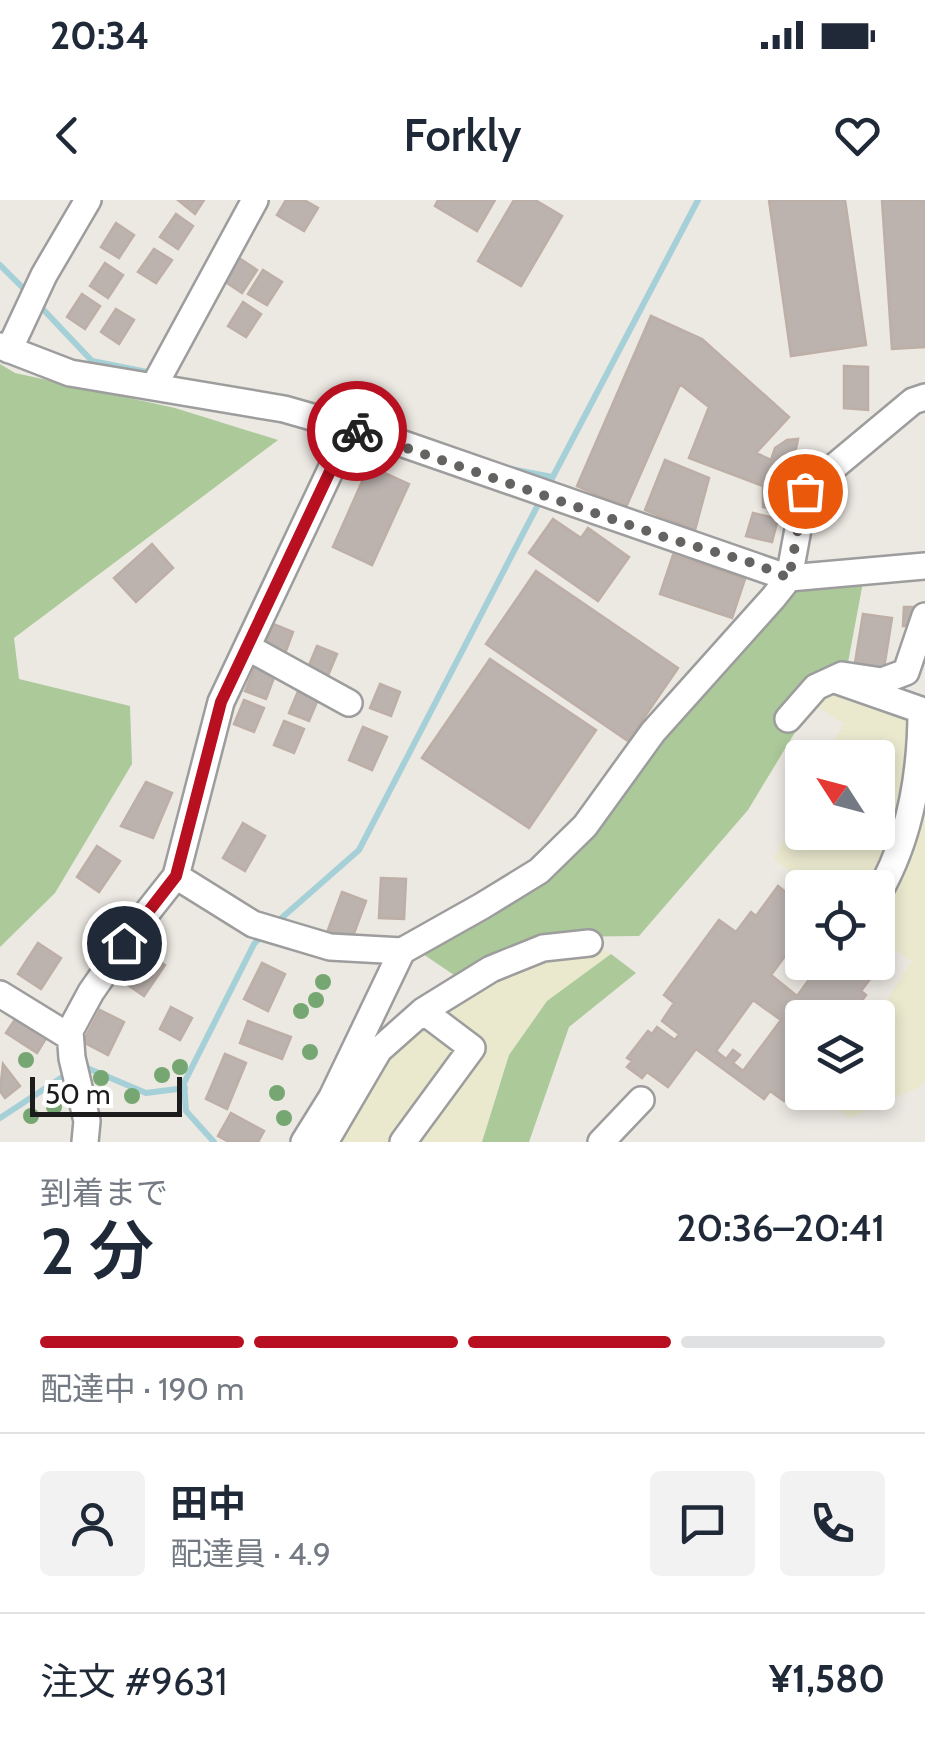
<!DOCTYPE html>
<html lang="ja">
<meta charset="utf-8">
<style>
body{margin:0;font-family:Cabin,"Noto Sans JP",sans-serif;background:#f2f2f3;color:#1f2937;height:100vh;display:flex;flex-direction:column;font-size:38px;white-space:nowrap}
*{box-sizing:border-box;margin:0}
p{font-size:32px;color:#747a83}
.icon{flex:none;width:55px;height:55px;fill:none;stroke:currentColor;stroke-width:2;stroke-linecap:round;stroke-linejoin:round}
.map{position:relative;height:942px;overflow:hidden}
.panel{display:flex;flex-direction:column;background:#fff;flex:1}
.panel>*{flex:none}
.needle{width:65px;rotate:306deg}
.controls{position:absolute;left:785px;top:540px;display:grid;gap:20px}
.controls a{display:grid;place-items:center;width:110px;height:110px;border-radius:10px;background:#fff;box-shadow:0 5px 15px #0003;font-size:50px}
.scale{position:absolute;left:30px;bottom:25px;width:152px;box-sizing:border-box;padding-left:10px;border:5px solid #1c1c1c;border-top:0;font-size:28px;line-height:35px;white-space:nowrap;color:#1c1c1c;-webkit-text-stroke:8px #fff;paint-order:stroke}
.pin{position:absolute;display:grid;place-items:center;width:85px;height:85px;color:#fff;margin:-42px;border:5px solid #fff;border-radius:50%;box-shadow:0 2px 10px #0007}
.courier{position:absolute;display:grid;place-items:center;width:100px;height:100px;margin:-50px;border:8px solid #b81020;border-radius:50%;background:#fff;color:#222;box-shadow:0 2px 12px #0007}
.overview em{font-style:normal;font-weight:600}
.overview div{display:flex;flex-direction:column-reverse}
.overview{display:flex;align-items:center;justify-content:space-between;height:170px;padding:0 40px}
h1{font-size:65px;font-weight:600;line-height:75px}
.bar{display:grid;grid-template-columns:repeat(4,1fr);gap:15px 10px;align-content:center;height:120px;padding:0 40px}
.bar i{height:12px;border-radius:8px;background:#e0e1e3}
.bar .selected{background:#b81020}
.bar p{grid-column:span 4}
.line{display:flex;align-items:center;gap:25px;padding:0 40px;border-top:2px solid #e0e1e3}
.line div{flex:1}
.round{display:grid;place-items:center;flex:none;width:105px;height:105px;border-radius:10px;background:#f2f2f3}
.status{display:flex;justify-content:space-between;align-items:center;height:70px;padding:0 50px;background:#fff;direction:ltr}
.status svg{height:28px;fill:currentColor}
header{display:flex;justify-content:space-between;align-items:center;height:130px;padding:0 40px;background:#fff;font-size:45px;font-weight:600}
.map>svg:first-child{display:block}
.farmland{fill:#eae9ce}
.forest{fill:#acc99a}
.lines{fill:none;stroke-linecap:round;stroke-linejoin:round}
.stream{stroke:#a5d0d7;stroke-width:6}
.building{fill:#bcb3af;stroke:#bdaea6;stroke-width:2.5;fill-rule:evenodd}
.minor-casing{stroke:#9d9d9d;stroke-width:30}
.minor{stroke:#fff;stroke-width:25}
.tree{fill:#76a671}
.done{stroke:#656361;stroke-width:10;stroke-dasharray:0 18}
.route{stroke:#b81020;stroke-width:12}
</style>
<div class="status"><b>20:34</b><svg viewBox="0 0 49 12"><path d="M0 12V9h3v3zM5 12V6h3v6zM10 12V3h3v9zM15 12V0h3v12zM26 1h20v11H26zM47 4h2v5h-2z"/></svg></div>
<header><svg class="icon" aria-label="back" viewBox="0 0 24 24"><path d="M15 5l-7 7 7 7"/></svg>Forkly<svg class="icon" aria-label="heart" viewBox="0 0 24 24"><path d="M12 20l-8-8c-3-5 5-10 8-4 3-6 11-1 8 4z"/></svg></header>
<div class="map">
<svg width="925" height="942" viewBox="0 0 925 942">
<rect width="100%" height="100%" fill="#ece8e2"/>
<!-- farmland -->
<path class="farmland" d="M838,491L913,514L906,601L874,687H810L774,659L802,604V632H878V558L826,557L844,523L815,506Z
M925,582V881L919,887L850,918L824,901L829,893L878,892L876,817L912,761L878,740V711L894,685Z
M589,743L611,754L544,805L509,855L482,942H325L383,847L491,769Z"/>
<!-- forest -->
<path class="forest" d="M0,164L15,173L175,208L278,240L14,438L19,479L130,506L132,564L55,693L0,747Z
M863,382L847,468L794,534L748,610L639,736L556,737L454,775L420,752L480,721L571,660L660,535L792,386Z
M611,754L636,773L569,827L529,942H482L509,855L547,801Z"/>
<g class="lines">
<!-- stream -->
<path class="stream" d="M0,65L27,92
M39,105L92,161L152,173
M511,269L552,277
M548,286L698,0
M277,722L359,650L542,297
M80,865L146,893L185,888
M0,918L70,872
M214,942L186,911L184,883L254,744L264,734"/>
</g>
<!-- building -->
<path class="building" d="M178,0H204L195,14Z
M286,0H304L318,8L304,31L277,15Z
M438,0H495L477,31L435,6Z
M514,0H535L562,16L521,86L478,61Z
M769,0H845L866,145L791,156Z
M882,0H925V147L892,149Z
M176,14L193,26L178,49L160,37Z
M116,23L134,35L119,58L101,47Z
M154,49L172,60L156,83L138,72Z
M239,58L257,70L242,93L224,81Z
M105,63L123,75L108,98L90,86Z
M263,70L282,82L267,105L248,94Z
M82,94L100,106L85,129L67,117Z
M243,102L261,114L246,137L228,126Z
M116,109L134,120L119,144L101,132Z
M651,116L702,139L789,217L756,253L771,260L775,248L787,240L798,239L783,312L763,307V286L689,258L709,207L680,184L626,307L577,286Z
M844,166L868,167V210L844,208Z
M665,260L709,278L695,330L645,310Z
M369,266L409,284L372,365L333,347Z
M753,313L778,319L772,342L746,336Z
M553,319L581,338L588,328L629,357L598,401L529,353Z
M152,344L173,368L136,402L114,378Z
M673,355L745,379L732,418L660,394Z
M536,371L678,468L628,541L486,444Z
M904,407H915V426H903Z
M863,414L892,418L884,468L855,463Z
M273,424L293,432L284,456L264,448Z
M317,446L337,454L327,478L307,470Z
M490,459L596,530L529,628L422,558Z
M255,467L275,475L266,499L245,491Z
M380,484L400,492L391,516L370,508Z
M299,489L319,497L309,521L289,513Z
M244,500L264,508L254,532L234,524Z
M284,521L304,529L294,553L274,545Z
M363,527L387,537L372,570L349,560Z
M146,582L172,593L153,638L121,626Z
M243,623L265,636L245,671L223,658Z
M97,646L120,661L99,692L77,677Z
M381,678L406,679L404,719L379,718Z
M778,686L802,705V733L771,775L797,796L822,762H861L859,765L873,775L861,791L866,795L850,817L802,818L801,888L796,885L784,901L770,891L764,899L696,849L668,887L647,872L642,878L627,867L632,861L627,858L648,831L652,834L657,827L675,840L679,834L662,821L674,803L664,795L719,720L736,732L751,712L756,716ZM753,800L781,820L743,871L733,863L740,855L733,850L726,859L716,851Z
M342,692L366,701L352,739L328,730Z
M38,743L61,758L41,789L18,774Z
M142,750L165,765L144,796L122,781Z
M262,763L285,774L268,811L244,799Z
M171,807L192,818L180,840L160,829Z
M100,810L124,822L108,855L83,842Z
M18,815L48,835L37,853L6,833Z
M248,821L291,837L282,859L240,843Z
M225,854L246,863L227,909L206,899Z
M3,864L20,886L5,898L0,891Z
M231,913L264,931L258,942H229L218,936Z"/>
<g class="lines">
<!-- minor casing -->
<g class="minor-casing">
<path id="minor" d="M0,146L70,173L284,209L389,239L789,378L925,366
M9,150L44,75L88,0
M154,186L255,0
M247,447L349,503
M835,480L921,510C921,573 910,639 878,694
M788,519L816,487L842,475L882,481L906,472L925,416
M176,676L253,724L330,747L402,751L482,706L539,671L585,626L653,532L773,398L789,378L805,291L913,201L925,197
M0,794L70,837
M423,811L491,769L543,748L589,743
M85,942L87,921L72,858L70,831L91,792L142,719L176,676L221,502L350,229
M304,942L332,897L402,751
M325,942L379,850L423,811L472,848L403,942
M601,942L641,900"/>
</g>
<!-- minor -->
<use href="#minor" class="minor"/>
</g>
<!-- trees -->
<g class="tree">
<circle cx="323" cy="782" r="8"/>
<circle cx="316" cy="800" r="8"/>
<circle cx="301" cy="811" r="8"/>
<circle cx="310" cy="852" r="8"/>
<circle cx="26" cy="860" r="8"/>
<circle cx="180" cy="867" r="8"/>
<circle cx="162" cy="875" r="8"/>
<circle cx="101" cy="878" r="8"/>
<circle cx="277" cy="893" r="8"/>
<circle cx="132" cy="896" r="8"/>
<circle cx="54" cy="907" r="8"/>
<circle cx="31" cy="916" r="8"/>
<circle cx="284" cy="918" r="8"/>
</g>
<g class="lines">
<!-- done -->
<path class="done" d="M357,231L667,338L756,364L789,378L805,291"/>
<!-- route -->
<path class="route" d="M124,743L176,676L221,502L350,229L357,231"/>
</g>
</svg>
<div class="controls">
<a><svg class="needle" viewBox="-14 -14 28 28"><path d="M0-13l5 13h-10z" fill="#e53935"/><path d="M0 13l5-13h-10z" fill="#747a83"/></svg></a>
<a><svg class="icon" aria-label="locate" viewBox="0 0 24 24"><circle cx="12" cy="12" r="6"/><path d="M12 2v4M12 18v4M2 12h4M18 12h4"/></svg></a>
<a><svg class="icon" aria-label="layers" viewBox="0 0 24 24"><path d="M12 4l9 5-9 5-9-5zM3 14l9 5 9-5"/></svg></a>
</div>
<div class="scale">50 m</div>
<div class="pin" style="left:805px;top:291px;background:#ea580c"><svg class="icon" aria-label="bag" viewBox="0 0 24 24"><path d="M5 8h14l-1 12H6zM9 8a3 3 0 0 1 6 0"/></svg></div>
<div class="pin" style="left:124px;top:743px;background:#1f2937"><svg class="icon" aria-label="home" viewBox="0 0 24 24"><path d="M3 11l9-7 9 7M6 9v11h12V9"/></svg></div>
<div class="courier" style="left:357px;top:231px"><svg class="icon" aria-label="bike" viewBox="0 0 24 24"><circle cx="6" cy="16" r="4"/><circle cx="18" cy="16" r="4"/><path d="M6 16l4-8h5l3 8M10 8l3 8H6M13 5h3"/></svg></div>
</div>
<section class="panel">
<div class="overview"><div><h1>2 分</h1><p>到着まで</p></div><em>20:36–20:41</em></div>
<div class="bar"><i class="selected"></i><i class="selected"></i><i class="selected"></i><i></i><p>配達中 · 190 m</p></div>
<div class="line" style="height:180px"><a class="round"><svg class="icon" aria-label="person" viewBox="0 0 24 24"><circle cx="12" cy="8" r="4"/><path d="M4 21q1-7 8-7t8 7"/></svg></a><div><b>田中</b><p>配達員 · 4.9</p></div><a class="round"><svg class="icon" aria-label="chat" viewBox="0 0 24 24"><path d="M4 5h16v11H9l-5 4z"/></svg></a><a class="round"><svg class="icon" aria-label="phone" viewBox="0 0 24 24"><path d="M5 4h4l2 5-3 2q2 4 5 5l2-3 5 2v4C11 20 4 13 5 4z"/></svg></a></div>
<div class="line" style="height:130px"><div>注文 #9631</div><b>¥1,580</b></div>
</section>
